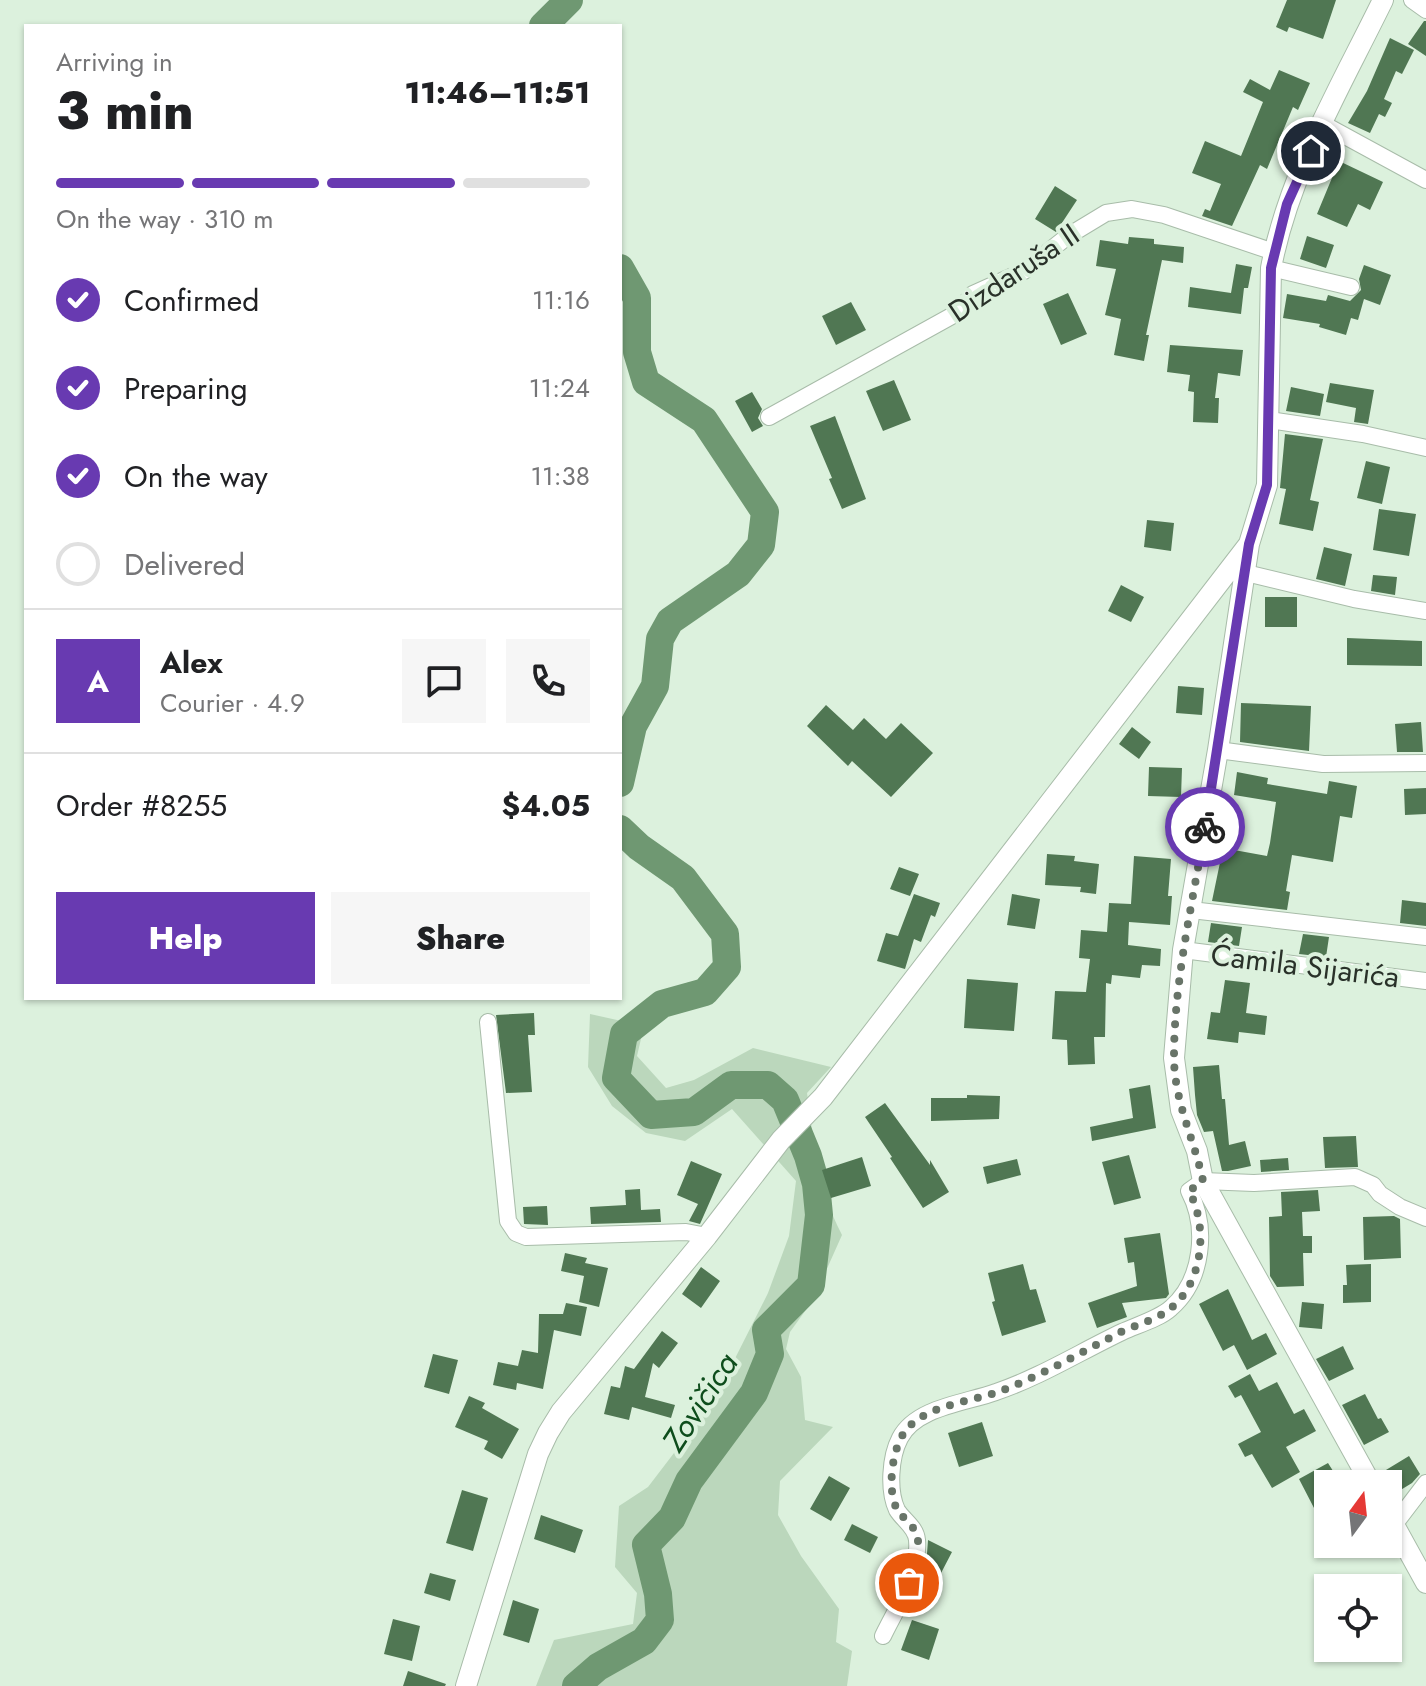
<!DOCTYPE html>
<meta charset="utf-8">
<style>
body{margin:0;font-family:Jost,sans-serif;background:#f6f6f6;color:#202124;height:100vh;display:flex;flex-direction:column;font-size:30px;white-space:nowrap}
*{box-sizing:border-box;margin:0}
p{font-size:26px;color:#757577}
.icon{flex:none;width:44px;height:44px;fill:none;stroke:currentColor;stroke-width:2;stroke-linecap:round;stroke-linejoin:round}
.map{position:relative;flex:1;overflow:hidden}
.panel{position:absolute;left:24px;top:24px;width:598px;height:976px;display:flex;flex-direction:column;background:#fff;border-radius:0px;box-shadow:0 2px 6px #0004}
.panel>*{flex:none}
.needle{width:52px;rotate:15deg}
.buttons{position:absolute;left:1314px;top:1470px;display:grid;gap:16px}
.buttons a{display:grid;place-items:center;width:88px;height:88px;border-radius:0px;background:#fff;box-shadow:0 2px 6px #0004;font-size:40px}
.pin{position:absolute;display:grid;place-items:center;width:68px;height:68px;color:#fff;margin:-34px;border:4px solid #fff;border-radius:50%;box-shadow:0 2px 8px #0007}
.courier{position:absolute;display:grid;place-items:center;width:80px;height:80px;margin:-40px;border:6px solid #683ab1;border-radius:50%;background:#fff;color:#222;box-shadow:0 2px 10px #0007}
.summary em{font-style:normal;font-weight:800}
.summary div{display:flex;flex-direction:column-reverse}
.summary{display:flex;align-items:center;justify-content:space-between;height:136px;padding:0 32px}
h1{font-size:52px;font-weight:800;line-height:60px}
.bar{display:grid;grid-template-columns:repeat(4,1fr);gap:12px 8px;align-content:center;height:96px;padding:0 32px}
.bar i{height:10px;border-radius:6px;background:#e0e0e0}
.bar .selected{background:#683ab1}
.bar p{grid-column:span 4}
.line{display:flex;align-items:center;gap:20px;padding:0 32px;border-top:2px solid #e0e0e0}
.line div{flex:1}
.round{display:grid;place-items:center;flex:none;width:84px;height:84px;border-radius:0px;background:#f6f6f6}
ol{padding:0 32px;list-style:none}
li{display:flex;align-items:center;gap:24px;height:88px}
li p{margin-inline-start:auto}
li .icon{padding:8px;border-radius:50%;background:#683ab1;color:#fff;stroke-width:4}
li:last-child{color:#757577}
li i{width:44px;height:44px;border:4px solid #e0e0e0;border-radius:50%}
.action{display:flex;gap:16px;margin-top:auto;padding:16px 32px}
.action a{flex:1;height:92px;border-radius:0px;background:#683ab1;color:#fff;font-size:32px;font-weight:800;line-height:92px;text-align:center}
.action a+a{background:#f6f6f6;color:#202124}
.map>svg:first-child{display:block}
.green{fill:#bbd7bc}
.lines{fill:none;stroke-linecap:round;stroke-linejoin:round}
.river{stroke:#6f9872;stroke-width:28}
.building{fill:#507753}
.minor-casing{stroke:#a8bca9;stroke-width:18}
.tertiary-casing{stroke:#a8bca9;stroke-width:22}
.minor{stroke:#fff;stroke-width:16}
.tertiary{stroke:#fff;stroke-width:20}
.done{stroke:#687468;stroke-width:8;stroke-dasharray:0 14.4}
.route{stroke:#683ab1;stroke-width:10}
.labels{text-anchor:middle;stroke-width:8;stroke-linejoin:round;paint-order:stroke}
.street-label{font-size:30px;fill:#293129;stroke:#dcf1dd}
.water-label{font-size:32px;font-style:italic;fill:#0e4d1c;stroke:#dcf1dd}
</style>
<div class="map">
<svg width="1426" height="1686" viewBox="0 0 1426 1686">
<rect width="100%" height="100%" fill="#dcf1dd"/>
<!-- green -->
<path class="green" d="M590,1014L644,1026L637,1056L666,1088L694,1080L753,1048L831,1067L807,1093C815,1148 816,1184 842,1235L813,1300L790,1332L786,1349L801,1377L805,1420L833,1427L780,1481L778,1515L801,1556L839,1609L836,1642L852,1651L847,1686H536L554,1640L633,1624L637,1593L615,1567L619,1506L648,1487L713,1402L768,1293L789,1236L796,1181L732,1109L685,1141L646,1133L612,1106L588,1067Z"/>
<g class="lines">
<!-- river -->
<path class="river" d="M543,26L569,0
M620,268L637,298V352L646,382L704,420L765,512L761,545L738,574L670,621L660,639L655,686L633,726L620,783
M576,1686L598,1667L644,1641L660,1620L658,1594L646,1545L672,1518L689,1481L754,1393L770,1354L766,1330L811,1285L819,1215L816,1184L808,1156L785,1100L768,1085H731L694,1112L651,1115L616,1078L624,1034L662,1004L705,992L727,967L725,934L683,878L639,847L620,829"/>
</g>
<!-- building -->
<path class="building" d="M1287,0H1336L1323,39L1289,27L1287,32L1276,27Z
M1424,21H1426V56L1408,44Z
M1390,38L1414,50L1402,74L1396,71L1384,99L1392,103L1385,117L1379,114L1370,133L1348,123L1367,91Z
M1279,70L1310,83L1298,110L1293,107L1267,169L1260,165L1232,226L1202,216L1205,209L1210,211L1221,184L1192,173L1205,141L1241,156L1263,102L1243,92L1250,79L1270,90Z
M1339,161L1383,182L1370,210L1358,204L1347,227L1317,214Z
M1055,186L1077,200L1056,232L1035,219Z
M1307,236L1334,245L1326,268L1300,259Z
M1129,237L1154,239V244L1184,247L1183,263L1162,260L1146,335H1149L1144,361L1114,355L1121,319L1105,315L1116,269L1096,266L1100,240L1128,244Z
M1236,264L1252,267L1248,288H1244L1241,314L1188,307L1190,287L1231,293Z
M1364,265L1391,275L1380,305L1364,299L1358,320L1351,318L1346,335L1319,327L1320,324L1283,318L1287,294L1326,301L1328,295L1350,301L1361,290L1359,279Z
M1068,293L1087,334L1061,345L1043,304Z
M851,302L866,330L836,345L822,316Z
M1170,345L1243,350L1240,376L1218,373L1215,398H1219L1218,423L1193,422L1194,392L1188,391L1190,375L1167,372Z
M894,380L911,420L883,431L866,391Z
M1330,383L1374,390L1368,424L1354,422L1356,408L1326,402Z
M1291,387L1324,394L1320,416L1286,411Z
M752,392L762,409L758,418L763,426L752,432L735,401Z
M835,416L866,499L842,509L829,479L832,478L810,426Z
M1285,434L1323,439L1310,500L1319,502L1313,531L1279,524L1286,489L1280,488Z
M1366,461L1390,467L1382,504L1357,498Z
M1379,509L1416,514L1409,556L1373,550Z
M1147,520L1174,523L1171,551L1144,547Z
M1324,547L1352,554L1345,586L1316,579Z
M1373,575L1397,577L1395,595L1371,591Z
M1121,585L1144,597L1131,622L1108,611Z
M1265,597H1297V627H1265Z
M1347,638L1422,641V666L1347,665Z
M1178,686L1204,688L1202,715L1176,713Z
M1241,703L1311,706L1309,751L1240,742Z
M826,705L853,730L864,718L886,739L901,723L933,753L891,797L852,761L848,766L807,726Z
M1421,722L1423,752H1397L1395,724Z
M1132,727L1151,742L1139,759L1119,744Z
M1149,767L1182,768L1181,797L1148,796Z
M1237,772L1268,778L1267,784L1327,794L1329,781L1357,786L1352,818L1340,816L1333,862L1292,855L1286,891L1290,892L1287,910L1212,901L1223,848L1267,856L1270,843L1276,802L1234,795Z
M1426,788V814L1405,815L1404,789Z
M1047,854L1075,856L1074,861L1099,864L1096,894L1080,892L1081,887L1045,885Z
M1134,856L1171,859L1168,896H1172L1170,925L1129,922L1128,945L1161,949L1160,966L1142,965L1140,978L1112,975L1111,984L1106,983L1105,1037H1094L1095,1064L1068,1065L1067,1040L1052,1039L1055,991L1086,992L1090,959L1079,958L1081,930L1107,932L1109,903L1131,904Z
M899,867L919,874L910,896L890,889Z
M914,894L940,903L935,917L931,915L921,942L914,939L905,969L877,961L886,933L898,936Z
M1012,894L1040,899L1035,929L1007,925Z
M1402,900L1426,903V926L1400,923Z
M1211,923L1242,927L1239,946L1208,942Z
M1303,934L1329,937L1326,957L1299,954Z
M967,979L1018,983L1014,1031L964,1028Z
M1225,980L1250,983L1246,1013L1267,1016L1265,1035L1239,1032L1238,1043L1207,1039L1211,1012L1220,1013Z
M534,1013L535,1035H528L532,1092L506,1093L496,1015Z
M1219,1065L1222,1099H1225L1229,1145L1245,1141L1251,1166L1228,1171H1222L1213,1131L1204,1132L1197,1115L1195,1095L1193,1067Z
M1150,1085L1156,1128L1092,1141L1090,1127L1133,1118L1129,1089Z
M967,1095L1000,1096L999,1119L931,1121V1098H967Z
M885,1103L930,1165V1160L949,1192L923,1208L890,1158L892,1157L865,1117Z
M1356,1136L1358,1167L1325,1168L1323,1137Z
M1129,1155L1141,1198L1114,1205L1102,1162Z
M862,1157L871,1186L831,1198L822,1170Z
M1288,1158L1289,1170L1261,1172L1260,1160Z
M1017,1159L1021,1175L987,1184L983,1167Z
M691,1161L722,1174L700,1224L689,1221L698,1204L677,1195Z
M640,1189L641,1210L660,1209L661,1222L591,1224L590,1207L626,1205L625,1190Z
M1318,1190L1320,1211L1302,1212L1303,1236H1312V1253H1303L1304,1286L1277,1287L1270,1276L1269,1217L1282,1216L1281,1192Z
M547,1206L548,1225L524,1224L523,1207Z
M1394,1216L1400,1219L1401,1258L1364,1260L1363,1217Z
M1160,1233L1169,1294L1166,1298L1122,1303L1127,1317L1097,1328L1088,1303L1137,1286L1134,1262L1128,1263L1124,1238Z
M565,1253L587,1258L585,1263L608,1268L599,1307L579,1302L584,1276L561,1271Z
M1023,1264L1030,1290L1036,1289L1046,1322L1002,1336L992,1302L995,1301L988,1273Z
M1371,1264V1302L1343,1303V1285H1347L1346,1265Z
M701,1267L720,1281L701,1308L682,1294Z
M1228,1289L1252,1340L1266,1333L1277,1354L1247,1370L1234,1345L1223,1351L1199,1304Z
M1302,1302L1324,1304L1322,1329L1299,1327Z
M566,1303L587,1307L581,1336L554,1330L543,1389L517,1383L516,1390L493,1385L498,1362L518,1366L522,1350L538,1353L539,1314H563Z
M662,1331L678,1343L659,1368L653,1363L645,1397L675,1405L671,1418L632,1407L629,1420L604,1414L611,1386L620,1388L625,1366L634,1369Z
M1343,1346L1354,1369L1329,1381L1316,1359Z
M433,1354L458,1360L449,1394L424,1387Z
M1250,1374L1259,1391L1277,1382L1294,1414L1304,1409L1316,1431L1286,1447L1300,1472L1272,1488L1252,1454L1245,1457L1238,1444L1261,1432L1241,1395L1235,1398L1228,1386Z
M1365,1394L1378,1419L1381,1418L1389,1432L1364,1445L1342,1405Z
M469,1396L485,1403L482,1408L519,1429L502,1459L484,1449L488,1441L455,1427Z
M982,1422L993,1456L959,1467L948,1433Z
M1409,1456L1420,1474L1412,1483L1394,1494L1381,1473Z
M1328,1463L1340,1482L1328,1484V1535L1299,1479Z
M829,1476L850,1488L831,1521L810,1509Z
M462,1490L488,1498L473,1551L446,1543Z
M541,1515L583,1530L575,1553L534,1539Z
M852,1524L878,1537L870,1553L844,1540Z
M928,1540L952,1552L940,1575L926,1567Z
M430,1573L456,1580L450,1601L424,1593Z
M513,1600L539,1609L529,1643L503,1635Z
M393,1619L420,1626L412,1661L384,1654Z
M912,1620L939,1629L929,1660L901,1650Z
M408,1671L446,1684L445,1686H403Z"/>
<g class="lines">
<!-- minor casing -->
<g class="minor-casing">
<path id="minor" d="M1412,0L1426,10
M1323,124L1426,180
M1271,268L1351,287
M769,417L957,313L973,294L1024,271L1068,236L1106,213L1132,209L1164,215L1274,252
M1269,420L1363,434L1426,448
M1246,573L1354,599L1426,611
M1218,750L1323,764L1426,763
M1191,910L1426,937
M1183,950L1426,981
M488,1022L508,1221L516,1233L526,1237L686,1232L707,1236
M1394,1525L1426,1483
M883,1636C897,1607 920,1573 917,1540C916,1527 903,1520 897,1510C888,1491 890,1457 900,1438C916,1407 966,1403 996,1392C1040,1377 1080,1352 1122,1332C1137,1325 1159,1319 1171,1308C1203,1280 1208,1227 1189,1191L1203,1181L1254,1183L1355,1177L1373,1185L1380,1194L1400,1207L1426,1218"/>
</g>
<!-- tertiary casing -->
<g class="tertiary-casing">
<path id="tertiary" d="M1371,1484L1203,1181L1197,1151L1181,1110L1174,1058L1183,950L1218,750L1249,544L1267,485L1271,268C1289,173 1341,86 1383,0
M1388,1514L1426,1583
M466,1686L538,1454L548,1433L561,1412L707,1236L781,1140L823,1097L1249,544"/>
</g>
<!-- minor -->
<use href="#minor" class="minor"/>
<!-- tertiary -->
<use href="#tertiary" class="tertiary"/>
</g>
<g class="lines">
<!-- done -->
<path class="done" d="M909,1583C913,1570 921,1549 917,1535C914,1526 904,1519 898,1511C886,1492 892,1447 906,1430C926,1406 967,1402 995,1393C1039,1377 1080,1353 1121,1332C1136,1325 1158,1319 1171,1308C1204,1281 1208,1226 1189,1191L1203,1181C1194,1138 1174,1101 1174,1057C1174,980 1193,902 1205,827"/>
<!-- route -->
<path class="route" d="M1205,827L1249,544L1267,485L1271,268L1287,204L1311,151"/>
</g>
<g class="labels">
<!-- street labels -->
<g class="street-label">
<text transform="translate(1014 273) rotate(-34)" y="10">Dizdaruša II</text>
<text transform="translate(1305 966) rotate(7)" y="10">Ćamila Sijarića</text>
</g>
<!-- water labels -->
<g class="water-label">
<text transform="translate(700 1402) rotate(-57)" y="11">Zovičica</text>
</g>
</g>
</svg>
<div class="buttons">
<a><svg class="needle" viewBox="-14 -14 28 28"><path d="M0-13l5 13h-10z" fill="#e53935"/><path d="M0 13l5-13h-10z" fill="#757577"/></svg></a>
<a><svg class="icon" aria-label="locate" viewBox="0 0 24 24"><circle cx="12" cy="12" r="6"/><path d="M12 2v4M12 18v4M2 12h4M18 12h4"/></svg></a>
</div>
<div class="pin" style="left:909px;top:1583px;background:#ea580c"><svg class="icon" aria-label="bag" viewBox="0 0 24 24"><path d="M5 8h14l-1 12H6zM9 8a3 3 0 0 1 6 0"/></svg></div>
<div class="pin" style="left:1311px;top:151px;background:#1f2937"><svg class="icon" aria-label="home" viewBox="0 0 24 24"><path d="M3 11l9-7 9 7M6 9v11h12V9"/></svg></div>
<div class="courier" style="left:1205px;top:827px"><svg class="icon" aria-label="bike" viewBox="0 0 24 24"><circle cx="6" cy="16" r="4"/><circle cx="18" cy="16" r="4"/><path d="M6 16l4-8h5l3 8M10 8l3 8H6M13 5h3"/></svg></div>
<section class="panel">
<div class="summary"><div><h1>3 min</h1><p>Arriving in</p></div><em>11:46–11:51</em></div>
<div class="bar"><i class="selected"></i><i class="selected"></i><i class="selected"></i><i></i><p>On the way · 310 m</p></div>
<ol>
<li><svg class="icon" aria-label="check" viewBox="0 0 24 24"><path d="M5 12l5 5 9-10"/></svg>Confirmed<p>11:16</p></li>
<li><svg class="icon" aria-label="check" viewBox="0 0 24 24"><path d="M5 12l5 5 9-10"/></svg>Preparing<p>11:24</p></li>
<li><svg class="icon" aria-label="check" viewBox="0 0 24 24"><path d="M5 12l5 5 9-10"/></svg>On the way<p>11:38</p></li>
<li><i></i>Delivered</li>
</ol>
<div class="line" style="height:144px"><b class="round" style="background:#683ab1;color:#fff">A</b><div><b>Alex</b><p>Courier · 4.9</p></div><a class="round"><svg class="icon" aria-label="chat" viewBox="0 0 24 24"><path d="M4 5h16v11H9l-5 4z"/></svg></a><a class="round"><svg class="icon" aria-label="phone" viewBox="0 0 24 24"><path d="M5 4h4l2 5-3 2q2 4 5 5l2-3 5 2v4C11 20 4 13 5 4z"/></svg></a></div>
<div class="line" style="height:104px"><div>Order #8255</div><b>$4.05</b></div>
<div class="action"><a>Help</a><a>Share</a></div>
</section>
</div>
